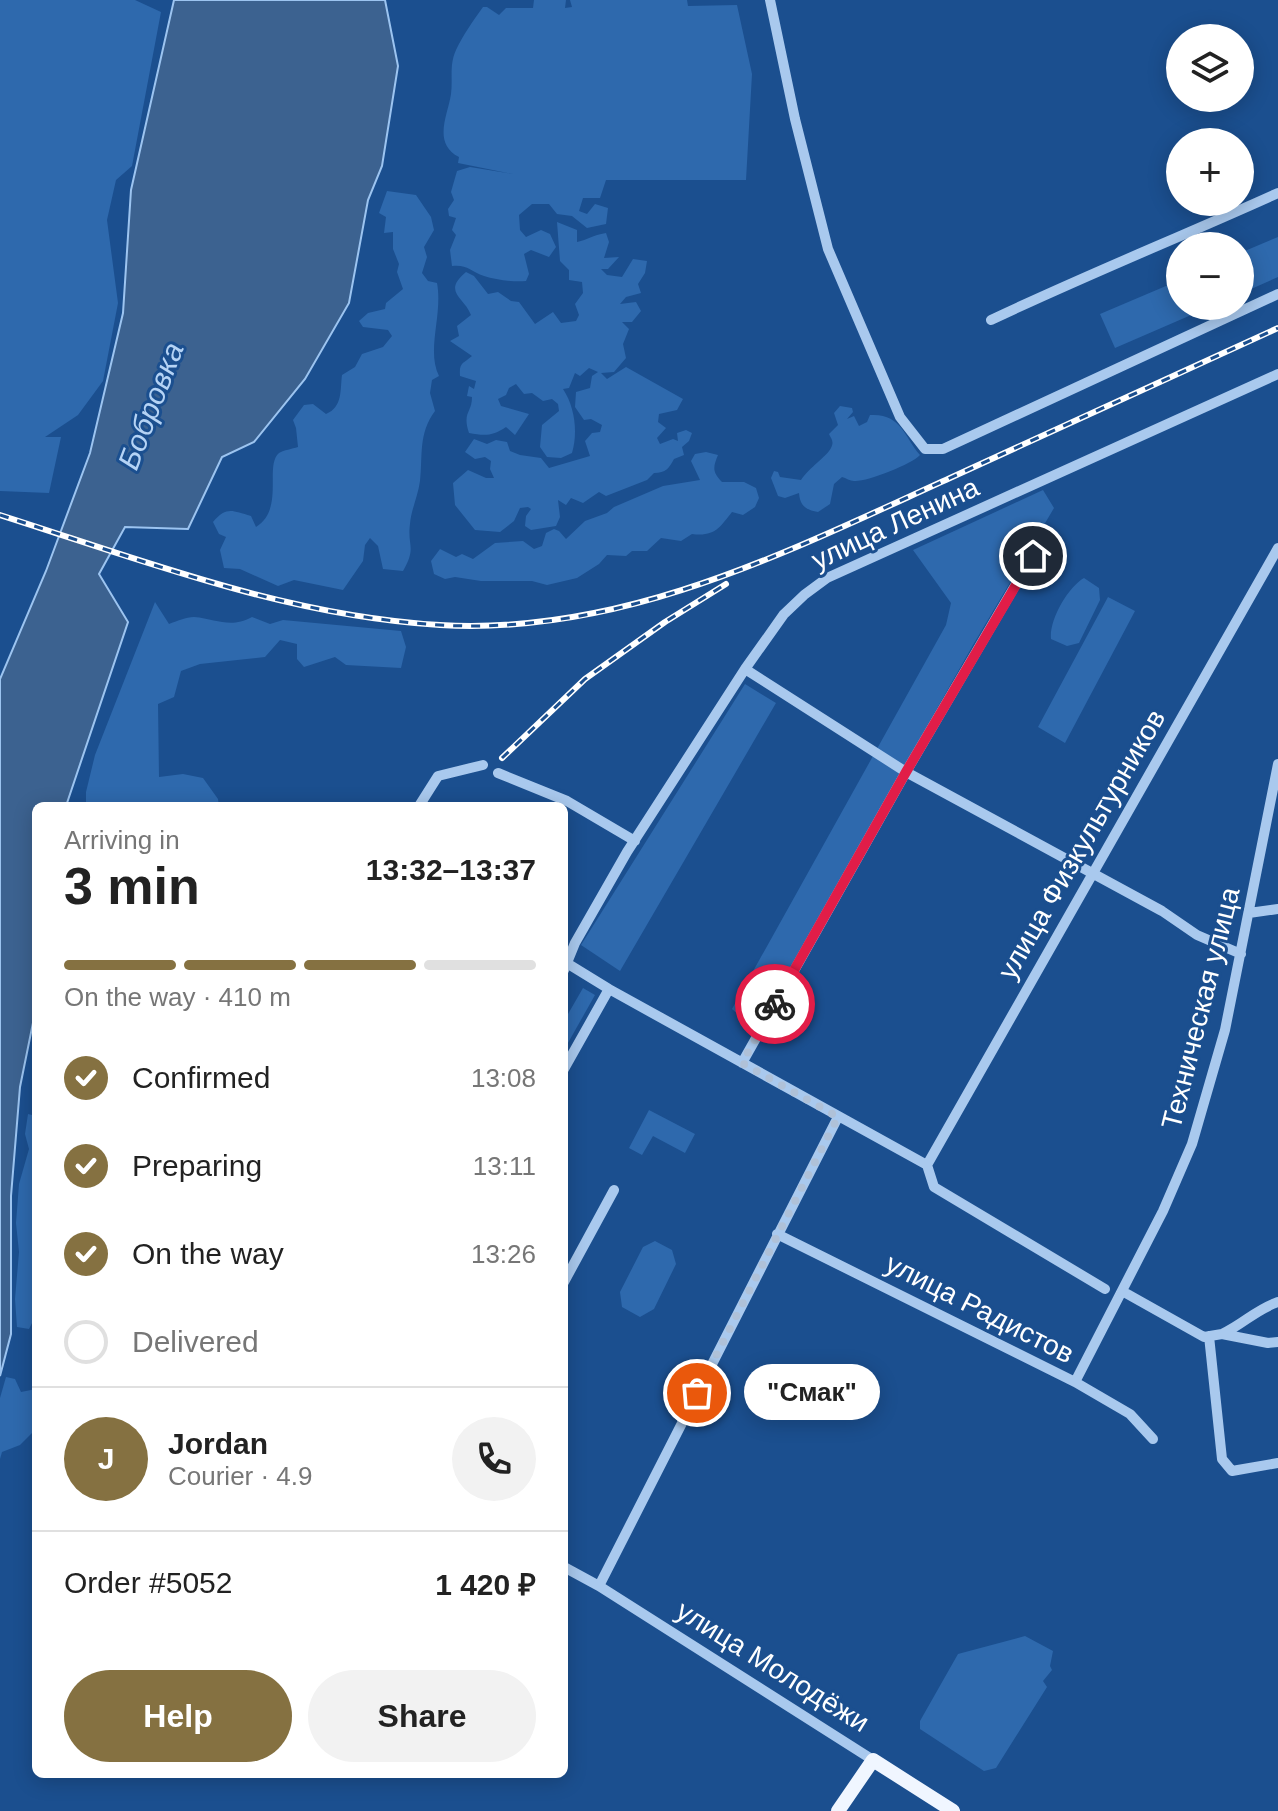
<!DOCTYPE html>
<meta charset="utf-8">
<style>
body{margin:0;font-family:Helvetica,sans-serif;background:#f2f2f2;color:#222;height:100vh;display:flex;flex-direction:column;font-size:30px;white-space:nowrap}
*{box-sizing:border-box;margin:0}
p{font-size:26px;color:#767676}
.icon{flex:none;width:44px;height:44px;fill:none;stroke:currentColor;stroke-width:2;stroke-linecap:round;stroke-linejoin:round}
.map{position:relative;flex:1;overflow:hidden}
.drawer{position:absolute;left:32px;top:802px;width:536px;height:976px;display:flex;flex-direction:column;background:#fff;border-radius:12px;box-shadow:0 4px 20px #0003}
.drawer>*{flex:none}
.buttons{position:absolute;left:1166px;top:24px;display:grid;gap:16px}
.buttons a{display:grid;place-items:center;width:88px;height:88px;border-radius:50%;background:#fff;box-shadow:0 4px 20px #0003;font-size:40px}
.pin{position:absolute;display:grid;place-items:center;width:68px;height:68px;color:#fff;margin:-34px;border:4px solid #fff;border-radius:50%;box-shadow:0 2px 8px #0007}
.courier{position:absolute;display:grid;place-items:center;width:80px;height:80px;margin:-40px;border:6px solid #e11d48;border-radius:50%;background:#fff;color:#222;box-shadow:0 2px 10px #0007}
.bubble{position:absolute;height:56px;border-radius:28px;background:#fff;box-shadow:0 4px 20px #0003;font-size:26px;font-weight:700;line-height:56px;text-align:center}
.summary em{font-style:normal;font-weight:700}
.summary div{display:flex;flex-direction:column-reverse}
.summary{display:flex;align-items:center;justify-content:space-between;height:136px;padding:0 32px}
h1{font-size:52px;font-weight:700;line-height:60px}
.bar{display:grid;grid-template-columns:repeat(4,1fr);gap:12px 8px;align-content:center;height:96px;padding:0 32px}
.bar i{height:10px;border-radius:6px;background:#e0e0e0}
.bar .on{background:#857141}
.bar p{grid-column:span 4}
.line{display:flex;align-items:center;gap:20px;padding:0 32px;border-top:2px solid #e0e0e0}
.line div{flex:1}
.round{display:grid;place-items:center;flex:none;width:84px;height:84px;border-radius:42px;background:#f2f2f2}
ol{padding:0 32px;list-style:none}
li{display:flex;align-items:center;gap:24px;height:88px}
li p{margin-inline-start:auto}
li .icon{padding:8px;border-radius:50%;background:#857141;color:#fff;stroke-width:4}
li:last-child{color:#767676}
li i{width:44px;height:44px;border:4px solid #e0e0e0;border-radius:50%}
.button{display:flex;gap:16px;margin-top:auto;padding:16px 32px}
.button a{flex:1;height:92px;border-radius:48px;background:#857141;color:#fff;font-size:32px;font-weight:700;line-height:92px;text-align:center}
.button a+a{background:#f2f2f2;color:#222}
.map>svg:first-child{display:block}
.green{fill:#2e69ad}
.water{fill:#3c6290;stroke:#9cc4f0;stroke-width:2}
.lines{fill:none;stroke-linecap:round;stroke-linejoin:round}
.minor{stroke:#a9c9ee;stroke-width:10}
.major{stroke:#f0f6ff;stroke-width:14}
.rail-casing{stroke:#fff;stroke-width:6}
.rail{stroke:#1b4f8f;stroke-width:3;stroke-dasharray:9;stroke-linecap:butt}
.done{stroke:#afc1d8;stroke-width:8;stroke-dasharray:0 14.4}
.route{stroke:#e11d48;stroke-width:10}
.labels{text-anchor:middle;stroke-width:6;stroke-linejoin:round;paint-order:stroke}
.street-label{font-size:28px;fill:#fff;stroke:#1b4f8f}
.water-label{font-size:30px;font-style:italic;fill:#b5d3f5;stroke:#1b4f8f}
</style>
<div class="map">
<svg width="1278" height="1811" viewBox="0 0 1278 1811">
<rect width="100%" height="100%" fill="#1b4f8f"/>
<!-- green -->
<path class="green" d="M0,0H135L161,12L132,166L116,180L107,220L118,303L103,381L78,415L45,437H61L49,493L0,491Z
M534,0H566L565,8L572,7L570,0H687L688,6L737,5L752,74L746,180H606L600,198H583L579,211L587,214L595,204L608,208L606,224L587,228L572,216L557,214L549,204H532L519,215L520,230L526,237L541,230L550,234L556,247L549,257L531,250L524,254L529,274L526,281C513,282 496,280 484,276C471,271 466,264 452,266L450,250L456,235L452,230L456,218L449,216L448,209L454,200L451,192L457,171L470,167L513,174L458,163L459,157C432,143 448,115 451,94C453,79 449,65 456,50C463,35 473,21 483,7H487L499,15L506,8H533Z
M387,191L416,195L431,217L434,230L424,247L427,257L422,273L428,281L437,283C443,315 426,350 439,376L432,380L430,393L435,411C418,434 423,455 420,481C418,496 411,510 410,524C407,546 417,547 403,571L383,569L378,546L370,538L365,545L363,561L343,590L294,580L278,586L240,569L224,568L220,550L226,537L219,534L213,522C227,506 232,511 251,516L256,527C285,509 264,466 279,453C284,450 292,449 298,447L296,428L293,420L304,405L313,404L326,414C343,407 340,390 342,375L355,367L362,354L383,347L392,336L388,330L363,327L359,321L368,313L385,309L386,303L403,289L397,272L399,264L393,249V232L384,233L386,217L379,213Z
M557,222L577,230V242C588,240 592,235 606,233L609,242L604,258L619,257L608,269H601L607,275L622,277L633,259L647,261L645,273L638,284L641,293L626,297L620,304L636,302L641,311L632,322H622L629,329L623,344L626,358L614,372L601,373L607,379L626,367L683,399L677,410L659,414L658,422L666,428L657,438L660,444L673,439L678,441L677,433L686,430L692,433L689,441L682,447L684,455L674,459C669,468 666,473 654,473L647,480L606,496L599,492L583,503L571,498L566,505L558,500L560,517L556,526L531,530L525,526L526,516L531,509L528,507L520,508L514,521L500,532L475,530L455,505L453,483L468,470L486,478H494L490,469L491,461L485,457L475,459L465,452L474,439L487,444L496,440L507,442L510,451L520,455L541,458L549,468L590,456L585,441L592,433L600,432L602,425L591,419L584,420L575,407L576,392L590,388L592,376L598,372L589,368L580,376L575,373L569,388L563,389C575,407 578,433 572,453L561,458L547,457L540,447L542,425L559,411L558,404L552,399L543,401L532,393L524,394L516,384L509,388L506,395L498,399L501,406L529,414L515,435L506,427C493,436 485,436 469,433C462,412 472,413 472,397L467,396L469,386L474,389L476,381L460,376C459,362 463,364 472,356L450,341L459,336L457,326L471,315C464,297 442,292 466,272L474,276L488,294L498,292L511,301L519,302L535,324L553,312L561,323L576,321L579,315L575,304L583,293L582,282L569,280V270L560,261Z
M1278,237V277L1240,294V253Z
M1180,280V306H1212L1115,348L1100,314Z
M840,406L852,408L853,412L847,419L854,416L859,426L867,422L870,415C901,413 904,436 920,455C912,464 867,482 854,481C850,481 846,478 842,477L834,484L830,504L818,512C806,510 800,506 799,493L785,498L778,496L771,478L774,471L778,472L780,477L801,480C809,468 827,456 831,448C834,442 832,440 829,434L838,425L834,413Z
M706,452L718,455C713,467 712,472 722,482H744L756,488L759,498L755,507L743,515L732,512C720,527 715,537 692,534L681,541L661,538L647,551H632L626,556L607,555L599,564L577,578L547,585L532,581H481L455,577L445,579L434,574L431,561L440,549L456,557L462,554L473,559L495,543L523,541L534,549L542,546L546,533L554,529L559,531L566,539L585,521L607,513L614,507L663,486L700,480L691,461L695,454Z
M1043,490L1054,508L973,645L755,1029L732,1009L946,625L951,603L913,550Z
M1084,578L1099,588L1100,600L1079,643L1067,646L1051,639C1049,620 1068,587 1084,578Z
M1108,597L1135,611L1065,743L1038,727Z
M155,602L169,624C177,621 186,617 194,617C217,619 230,629 252,617L270,624L283,620L401,631L406,647L401,668L346,665L335,657L304,667L297,659V644L280,640L265,657L200,664L181,671L174,697L158,704L159,777L183,774L203,778L218,799L219,806H86V792L95,755Z
M745,684L776,703L620,971L581,945Z
M583,988L595,995L564,1050V1021Z
M649,1110L695,1134L685,1153L653,1136L642,1155L629,1148Z
M28,1114L36,1116V1315L29,1329L17,1327L15,1299L19,1252L16,1223L19,1184L29,1149L25,1134Z
M655,1241L672,1250L676,1264L654,1309L640,1317L622,1307L620,1292L643,1247Z
M6,1377L15,1379L21,1392L36,1389V1429L20,1445L2,1452L0,1459V1398Z
M1025,1636L1053,1651L1050,1666L1052,1670L1043,1681L1047,1687L996,1768L984,1771L920,1729V1721L958,1654Z"/>
<!-- water -->
<path class="water" d="M174,0H385L398,66L382,166L368,200L349,303L305,379L254,442L222,457L188,529L125,527L99,574L128,622L66,806H36V1008L20,1087L11,1196V1334L0,1376V679L46,571L90,453L123,313L131,190Z"/>
<g class="lines">
<!-- minor -->
<path class="minor" d="M770,0L795,119L828,249L900,417L925,449H943L1278,294
M991,320C1086,275 1183,236 1278,193
M745,669L906,772L1162,911L1197,935L1241,954
M498,773L567,801L635,841
M419,806L438,776L483,765
M1249,913L1278,909
M565,962L609,989L927,1165L934,1187L1105,1289
M564,970L575,943L627,852L745,669L784,614L804,595L827,578L1278,374
M742,1063L906,772L1047,531
M564,1069L609,989
M927,1165L1278,548
M777,1234L1075,1382L1130,1414L1153,1439
M564,1282L614,1190
M1122,1291L1204,1337L1222,1334L1268,1343L1278,1342
M1222,1334C1245,1323 1255,1310 1278,1302
M1209,1336L1222,1459L1232,1471L1278,1463
M1075,1382L1163,1211L1192,1144L1225,1030L1278,764
M564,1567L599,1586L873,1760
M599,1586L838,1117"/>
<!-- major -->
<path class="major" d="M838,1811L873,1760L953,1811"/>
<!-- rail casing -->
<g class="rail-casing">
<path id="rail" d="M0,515C145,561 287,616 440,625C623,636 789,551 950,478C1059,428 1169,378 1278,328
M502,758L585,679L665,622L726,584"/>
</g>
<!-- rail -->
<use href="#rail" class="rail"/>
</g>
<g class="lines">
<!-- done -->
<path class="done" d="M697,1393L838,1117L742,1063L775,1004"/>
<!-- route -->
<path class="route" d="M775,1004L906,772L1033,556"/>
</g>
<g class="labels">
<!-- street labels -->
<g class="street-label">
<text transform="translate(895 523) rotate(-25)" y="10">улица Ленина</text>
<text transform="translate(1081 844) rotate(-60)" y="10">улица Физкультурников</text>
<text transform="translate(1200 1008) rotate(-76)" y="10">Техническая улица</text>
<text transform="translate(980 1308) rotate(27)" y="10">улица Радистов</text>
<text transform="translate(773 1666) rotate(32)" y="10">улица Молодёжи</text>
</g>
<!-- water labels -->
<g class="water-label">
<text transform="translate(151 406) rotate(-69)" y="10">Бобровка</text>
</g>
</g>
</svg>
<div class="buttons">
<a><svg class="icon" aria-label="layers" viewBox="0 0 24 24"><path d="M12 4l9 5-9 5-9-5zM3 14l9 5 9-5"/></svg></a>
<a>+</a>
<a>−</a>
</div>
<div class="pin" style="left:697px;top:1393px;background:#ea580c"><svg class="icon" aria-label="bag" viewBox="0 0 24 24"><path d="M5 8h14l-1 12H6zM9 8a3 3 0 0 1 6 0"/></svg></div>
<div class="pin" style="left:1033px;top:556px;background:#1f2937"><svg class="icon" aria-label="home" viewBox="0 0 24 24"><path d="M3 11l9-7 9 7M6 9v11h12V9"/></svg></div>
<div class="courier" style="left:775px;top:1004px"><svg class="icon" aria-label="bike" viewBox="0 0 24 24"><circle cx="6" cy="16" r="4"/><circle cx="18" cy="16" r="4"/><path d="M6 16l4-8h5l3 8M10 8l3 8H6M13 5h3"/></svg></div>
<div class="bubble" style="left:744px;top:1364px;width:136px">&quot;Смак&quot;</div>
<section class="drawer">
<div class="summary"><div><h1>3 min</h1><p>Arriving in</p></div><em>13:32–13:37</em></div>
<div class="bar"><i class="on"></i><i class="on"></i><i class="on"></i><i></i><p>On the way · 410 m</p></div>
<ol>
<li><svg class="icon" aria-label="check" viewBox="0 0 24 24"><path d="M5 12l5 5 9-10"/></svg>Confirmed<p>13:08</p></li>
<li><svg class="icon" aria-label="check" viewBox="0 0 24 24"><path d="M5 12l5 5 9-10"/></svg>Preparing<p>13:11</p></li>
<li><svg class="icon" aria-label="check" viewBox="0 0 24 24"><path d="M5 12l5 5 9-10"/></svg>On the way<p>13:26</p></li>
<li><i></i>Delivered</li>
</ol>
<div class="line" style="height:144px"><b class="round" style="background:#857141;color:#fff">J</b><div><b>Jordan</b><p>Courier · 4.9</p></div><a class="round"><svg class="icon" aria-label="phone" viewBox="0 0 24 24"><path d="M5 4h4l2 5-3 2q2 4 5 5l2-3 5 2v4C11 20 4 13 5 4z"/></svg></a></div>
<div class="line" style="height:104px"><div>Order #5052</div><b>1 420 ₽</b></div>
<div class="button"><a>Help</a><a>Share</a></div>
</section>
</div>
